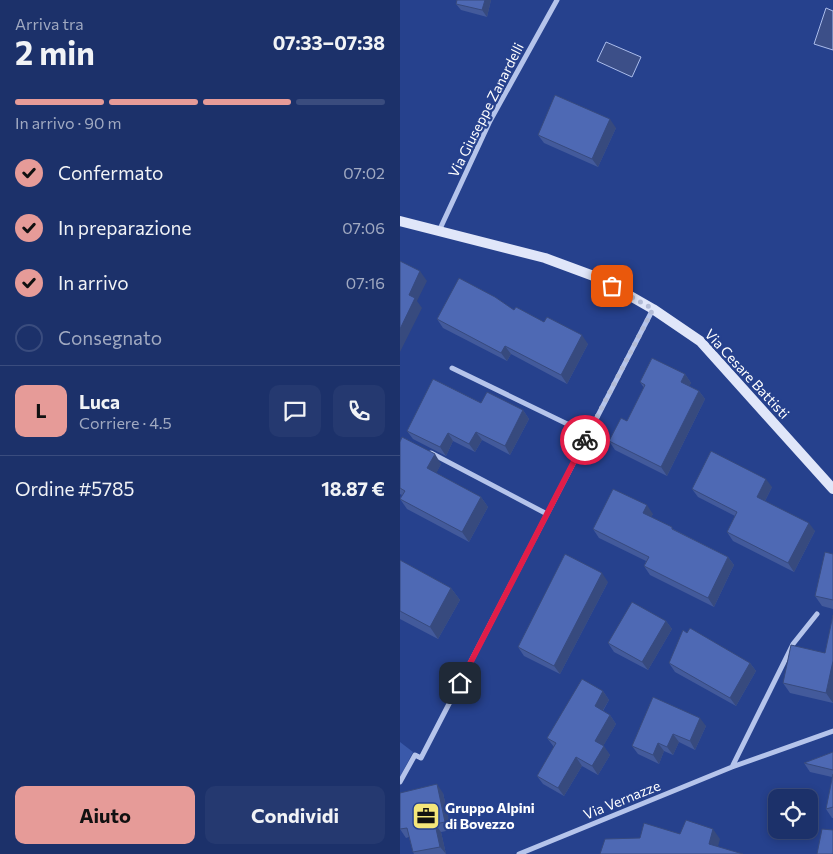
<!DOCTYPE html>
<html lang="it">
<meta charset="utf-8">
<style>
body{margin:0;font-family:Commissioner,sans-serif;background:#253970;color:#f1f3f6;height:100vh;display:flex;flex-direction:column;font-size:19px;white-space:nowrap}
*{box-sizing:border-box;margin:0}
p{font-size:16px;color:#a0a9c1}
.icon{flex:none;width:28px;height:28px;fill:none;stroke:currentColor;stroke-width:2;stroke-linecap:round;stroke-linejoin:round}
.map{position:relative;flex:1;overflow:hidden}
.drawer{display:flex;flex-direction:column;background:#1c316a;width:400px}
.drawer>*{flex:none}
.fabs{position:absolute;left:368px;top:789px;display:grid;gap:10px}
.fabs a{display:grid;place-items:center;width:50px;height:50px;border-radius:10px;background:#1c316a;box-shadow:0 2px 8px #0003,0 0 0 1px #3a4c7e;font-size:25px}
.pin{position:absolute;display:grid;place-items:center;width:42px;height:42px;color:#fff;margin:-21px;border-radius:10px;box-shadow:0 2px 8px #0006}
.courier{position:absolute;display:grid;place-items:center;width:50px;height:50px;margin:-25px;border:4px solid #e11d48;border-radius:50%;background:#fff;color:#222;box-shadow:0 1px 6px #0007}
.head em{font-style:normal;font-weight:700}
.head div{display:flex;flex-direction:column-reverse}
.head{display:flex;align-items:center;justify-content:space-between;height:85px;padding:0 15px}
h1{font-size:32px;font-weight:700;line-height:38px}
.bar{display:grid;grid-template-columns:repeat(4,1fr);gap:8px 5px;align-content:center;height:60px;padding:0 15px}
.bar i{height:6px;border-radius:4px;background:#3a4c7e}
.bar .selected{background:#e69b98}
.bar p{grid-column:span 4}
.line{display:flex;align-items:center;gap:12px;padding:0 15px;border-top:1px solid #3a4c7e}
.line div{flex:1}
.round{display:grid;place-items:center;flex:none;width:52px;height:52px;border-radius:10px;background:#253970}
ol{padding:0 15px;list-style:none}
li{display:flex;align-items:center;gap:15px;height:55px}
li p{margin-inline-start:auto}
li .icon{padding:5px;border-radius:50%;background:#e69b98;color:#111;stroke-width:4}
li:last-child{color:#a0a9c1}
li i{width:28px;height:28px;border:2px solid #3a4c7e;border-radius:50%}
.button{display:flex;gap:10px;margin-top:auto;padding:10px 15px}
.button a{flex:1;height:58px;border-radius:10px;background:#e69b98;color:#111;font-size:20px;font-weight:700;line-height:58px;text-align:center}
.button a+a{background:#253970;color:#f1f3f6}
main{display:flex;flex:1;min-height:0}
.map>svg:first-child{display:block}
.green{fill:#3a59aa}
.water{fill:#3c4f88;stroke:#aabceb}
.lines{fill:none;stroke-linecap:round;stroke-linejoin:round}
.street{stroke:#b5c4eb;stroke-width:5}
.secondary{stroke:#e0e6f9;stroke-width:10}
.wall{fill:#435a9b}
.shaded-wall{fill:#374a7e}
.building{fill:#4e69b4;stroke:#374a7e}
.done{stroke:#b3bcd7;stroke-width:5;stroke-dasharray:0 9}
.route{stroke:#e11d48;stroke-width:6}
.labels{text-anchor:middle;stroke-width:4.5;stroke-linejoin:round;paint-order:stroke}
.street-label{font-size:14px;fill:#fff;stroke:#26418d}
.poi-label{font-size:14px;font-weight:bold;fill:#fff;stroke:#26418d;text-anchor:start}
</style>
<main>
<section class="drawer">
<div class="head"><div><h1>2 min</h1><p>Arriva tra</p></div><em>07:33–07:38</em></div>
<div class="bar"><i class="selected"></i><i class="selected"></i><i class="selected"></i><i></i><p>In arrivo · 90 m</p></div>
<ol>
<li><svg class="icon" aria-label="check" viewBox="0 0 24 24"><path d="M5 12l5 5 9-10"/></svg>Confermato<p>07:02</p></li>
<li><svg class="icon" aria-label="check" viewBox="0 0 24 24"><path d="M5 12l5 5 9-10"/></svg>In preparazione<p>07:06</p></li>
<li><svg class="icon" aria-label="check" viewBox="0 0 24 24"><path d="M5 12l5 5 9-10"/></svg>In arrivo<p>07:16</p></li>
<li><i></i>Consegnato</li>
</ol>
<div class="line" style="height:90px"><b class="round" style="background:#e69b98;color:#111">L</b><div><b>Luca</b><p>Corriere · 4.5</p></div><a class="round"><svg class="icon" aria-label="chat" viewBox="0 0 24 24"><path d="M4 5h16v11H9l-5 4z"/></svg></a><a class="round"><svg class="icon" aria-label="phone" viewBox="0 0 24 24"><path d="M5 4h4l2 5-3 2q2 4 5 5l2-3 5 2v4C11 20 4 13 5 4z"/></svg></a></div>
<div class="line" style="height:65px"><div>Ordine #5785</div><b>18.87 €</b></div>
<div class="button"><a>Aiuto</a><a>Condividi</a></div>
</section>
<div class="map">
<svg width="433" height="854" viewBox="0 0 433 854">
<rect width="100%" height="100%" fill="#26418d"/>
<!-- green -->
<path class="green" d="M0,742L13,752L0,777Z"/>
<!-- water -->
<path class="water" d="M426,8L433,11V50L414,44Z
M206,42L241,57L232,77L197,61Z"/>
<g class="lines">
<!-- street -->
<path class="street" d="M39,231L90,121L157,0
M52,368L188,434
M31,453L147,514
M332,767L393,644L417,614
M0,782L15,755L21,758L253,309
M119,854L332,767L433,731"/>
<!-- secondary -->
<path class="secondary" d="M0,221L145,258L199,278L253,309L300,341L433,489"/>
</g>
<!-- wall -->
<path class="wall" d="M57,0H91L87,17L61,10L56,4Z
M216,128L198,167L144,143L138,135Z
M114,310L188,344L167,384L111,354L107,361L43,328L37,319Z
M285,374L291,383L289,386L299,391L305,399L267,476L215,450L209,441L227,421L244,388L240,382Z
M81,403L123,410L129,419L110,455L82,440L75,452L53,441L46,456L13,439L7,431Z
M0,442L41,464L36,473L81,497L88,507L69,542L7,509L0,499L2,495L0,494Z
M372,487L365,501L415,531L394,572L333,541L327,532L335,516L298,497L292,489Z
M253,514L251,517L275,530L328,557L334,565L314,607L250,575L244,566L246,561L199,538L193,529Z
M433,554V609L422,606L415,596Z
M0,560L51,588L60,600L38,639L0,619Z
M208,582L160,674L124,656L118,647Z
M266,621L272,629L248,670L214,652L208,643Z
M425,653L433,703L390,693L383,683Z
M269,663H350L356,671L336,706L275,672Z
M203,691L209,700L203,711L210,715L216,724L203,746L210,755L198,775L182,766L164,796L143,784L137,776L154,747L147,738Z
M253,697L306,726L295,750L279,742L273,755L264,751L259,764L238,754L232,746Z
M433,752V807L432,777L410,772L404,763Z
M43,793L51,830L41,832L46,854H14L13,852L9,837L6,838L0,829Z
M433,807V818H432L426,809Z"/>
<!-- shaded-wall -->
<path class="shaded-wall" d="M85,0H91L87,17L82,10Z
M210,119L216,128L198,167L192,159Z
M20,271L27,281L17,301L22,308L0,352V329L9,295Z
M182,335L188,344L167,384L161,375Z
M105,346L111,354L107,361L101,353Z
M285,374L291,383L287,391L281,382Z
M299,391L305,399L267,476L261,467Z
M123,410L129,419L110,455L105,446Z
M76,432L82,440L75,452L69,444Z
M48,433L53,441L46,456L40,447Z
M35,454L41,464L34,478L27,468Z
M366,479L372,487L363,505L357,497Z
M81,497L88,507L69,542L62,532Z
M247,505L253,514L249,521L243,513Z
M409,523L415,531L394,572L388,563Z
M328,557L334,565L314,607L308,598Z
M202,573L208,582L160,674L154,666Z
M51,588L60,600L38,639L30,627Z
M266,621L272,629L248,670L242,662Z
M433,661V703L426,693Z
M350,663L356,671L336,706L330,698Z
M203,691L209,700L200,715L195,706Z
M210,715L216,724L201,750L195,741Z
M300,718L306,726L295,750L290,741Z
M273,734L279,742L273,755L267,747Z
M258,743L264,751L259,764L253,755Z
M204,746L210,755L198,775L192,766Z
M176,757L182,766L164,796L158,788Z
M37,784L43,793L51,830L45,822Z
M35,824L41,832L46,854L40,847Z
M313,829L320,839L316,854L309,844Z"/>
<!-- building -->
<path class="building" d="M57,0H85L82,10L56,4Z
M155,95L210,119L192,159L138,135Z
M0,261L20,271L9,295L15,298L0,329Z
M59,278L95,297L114,310L116,307L144,322L147,317L182,335L161,375L105,346L101,353L37,319Z
M252,358L285,374L281,382L299,391L261,467L209,441L221,418L227,421L245,385L240,382Z
M33,379L81,403L87,392L123,410L105,446L76,432L69,444L48,433L40,447L7,431Z
M2,437L35,454L27,468L81,497L62,532L0,499L5,491L0,488V442Z
M311,451L366,479L357,497L409,523L388,563L327,532L337,512L292,489Z
M213,489L247,505L243,513L272,527V529L328,557L308,598L244,566L249,557L193,529Z
M425,552L433,554V600L415,596Z
M165,554L202,573L154,666L118,647Z
M0,560L51,588L30,627L0,611Z
M232,602L266,621L242,662L208,643Z
M433,615V661L426,693L383,683L391,645L425,653Z
M290,628L350,663L330,698L269,663L283,630L287,633Z
M182,679L203,691L195,706L210,715L195,741L204,746L192,766L176,757L158,788L137,776L156,743L147,738Z
M253,697L300,718L290,741L273,734L267,747L258,743L253,755L232,746Z
M433,752V770L404,763Z
M433,774V807L426,809Z
M37,784L45,822L35,824L40,847L13,852L7,828L0,829V793Z
M286,820L313,829L309,844L343,854H200L205,839L240,838L244,823L280,834Z
M422,829L433,830V854H417Z"/>
<g class="lines">
<!-- done -->
<path class="done" d="M185,440L253,309L212,286"/>
<!-- route -->
<path class="route" d="M60,683L185,440"/>
</g>
<!-- icons -->
<defs>
<g id="office-square" transform="scale(1.4375)"><rect x="-9" y="-9" width="18" height="18" rx="4" fill="#f4e67a" stroke="#26418d"/><path d="M-6-3h4V-5.5h4V-3h4V5H-6ZM-1-4.5V-3h2v-1.5ZM-6 0V1H6V0Z" fill="#111"/></g>
</defs>
<g fill-rule="evenodd">
<use href="#office-square" x="26" y="816"/>
</g>
<g class="labels">
<!-- street labels -->
<g class="street-label">
<text transform="translate(86 110) rotate(-63)" y="5">Via Giuseppe Zanardelli</text>
<text transform="translate(347 374) rotate(47)" y="5">Via Cesare Battisti</text>
<text transform="translate(222 800) rotate(-22)" y="5">Via Vernazze</text>
</g>
<!-- poi labels -->
<g class="poi-label">
<text x="45" y="813">Gruppo Alpini<tspan x="45" dy="16">di Bovezzo</tspan></text>
</g>
</g>
</svg>
<div class="fabs">
<a><svg class="icon" aria-label="locate" viewBox="0 0 24 24"><circle cx="12" cy="12" r="6"/><path d="M12 2v4M12 18v4M2 12h4M18 12h4"/></svg></a>
</div>
<div class="pin" style="left:212px;top:286px;background:#ea580c"><svg class="icon" aria-label="bag" viewBox="0 0 24 24"><path d="M5 8h14l-1 12H6zM9 8a3 3 0 0 1 6 0"/></svg></div>
<div class="pin" style="left:60px;top:683px;background:#1f2937"><svg class="icon" aria-label="home" viewBox="0 0 24 24"><path d="M3 11l9-7 9 7M6 9v11h12V9"/></svg></div>
<div class="courier" style="left:185px;top:440px"><svg class="icon" aria-label="bike" viewBox="0 0 24 24"><circle cx="6" cy="16" r="4"/><circle cx="18" cy="16" r="4"/><path d="M6 16l4-8h5l3 8M10 8l3 8H6M13 5h3"/></svg></div>
</div>
</main>
